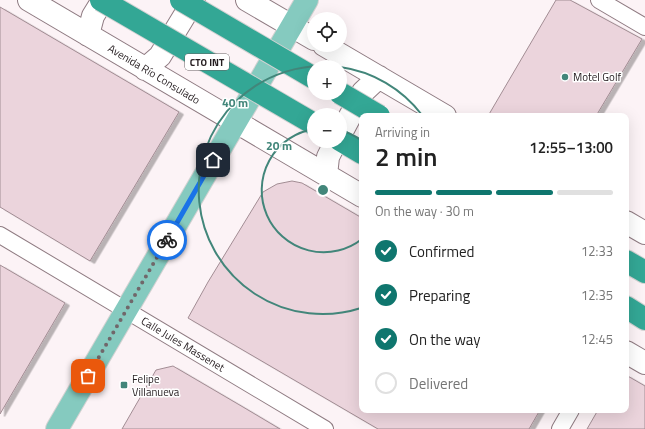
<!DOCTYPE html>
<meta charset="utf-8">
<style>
body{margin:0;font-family:"Titillium Web",sans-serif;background:#f6f6f6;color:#222;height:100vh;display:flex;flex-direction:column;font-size:15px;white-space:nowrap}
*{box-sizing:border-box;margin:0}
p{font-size:13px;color:#767676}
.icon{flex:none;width:22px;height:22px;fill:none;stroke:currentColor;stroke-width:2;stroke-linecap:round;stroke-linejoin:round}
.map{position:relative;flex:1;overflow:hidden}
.side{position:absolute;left:359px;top:113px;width:270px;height:300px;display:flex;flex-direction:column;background:#fff;border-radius:8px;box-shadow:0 4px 16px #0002}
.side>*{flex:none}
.tools{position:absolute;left:307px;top:12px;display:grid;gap:8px}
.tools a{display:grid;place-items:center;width:40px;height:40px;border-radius:50%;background:#fff;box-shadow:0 4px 16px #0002;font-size:20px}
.pin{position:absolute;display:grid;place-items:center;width:34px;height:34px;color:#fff;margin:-17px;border-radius:8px;box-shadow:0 2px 6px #0006}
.courier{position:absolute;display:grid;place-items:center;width:40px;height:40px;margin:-20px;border:3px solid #1a73e8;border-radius:50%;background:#fff;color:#222;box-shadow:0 1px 5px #0007}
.head em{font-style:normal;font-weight:600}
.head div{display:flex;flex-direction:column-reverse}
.head{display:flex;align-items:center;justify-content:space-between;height:68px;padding:0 16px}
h1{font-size:26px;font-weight:600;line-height:30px}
.bar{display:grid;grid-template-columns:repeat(4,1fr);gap:6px 4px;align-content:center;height:48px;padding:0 16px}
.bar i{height:5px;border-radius:3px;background:#e0e0e0}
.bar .on{background:#0f766e}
.bar p{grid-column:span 4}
ol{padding:0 16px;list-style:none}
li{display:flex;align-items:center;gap:12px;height:44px}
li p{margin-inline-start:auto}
li .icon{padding:4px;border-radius:50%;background:#0f766e;color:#fff;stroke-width:4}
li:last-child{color:#767676}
li i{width:22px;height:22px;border:2px solid #e0e0e0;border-radius:50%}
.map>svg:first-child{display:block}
.building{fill:#ebd4dc;stroke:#a28d94;filter:url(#shadow)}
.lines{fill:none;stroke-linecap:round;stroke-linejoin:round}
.street-casing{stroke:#8f7b82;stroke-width:18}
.secondary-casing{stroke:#8f7b82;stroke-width:24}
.primary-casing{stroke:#d3d2d2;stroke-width:24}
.highway-casing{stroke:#d3d2d2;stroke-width:24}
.street{stroke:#fff;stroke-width:16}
.secondary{stroke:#fff;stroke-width:22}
.primary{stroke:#85cabf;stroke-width:22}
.highway{stroke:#33a795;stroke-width:22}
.highway-bridge-casing{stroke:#d3d2d2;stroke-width:24;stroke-linecap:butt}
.highway-bridge{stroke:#33a795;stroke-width:22}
.done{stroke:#70676a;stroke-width:4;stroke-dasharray:0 7.2}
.route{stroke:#1a73e8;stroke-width:5}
.ring{fill:none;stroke:#42867a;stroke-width:2}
.poi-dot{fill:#42867a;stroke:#fff;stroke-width:1.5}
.labels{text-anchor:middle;stroke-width:3;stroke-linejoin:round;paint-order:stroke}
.shield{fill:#fff;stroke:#666062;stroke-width:1}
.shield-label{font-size:10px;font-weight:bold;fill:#241c1f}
.street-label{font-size:11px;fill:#241c1f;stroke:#fff}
.poi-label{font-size:11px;fill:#241c1f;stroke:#fff;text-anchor:start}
.centre{fill:#42867a;stroke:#fff;stroke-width:2}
.ring-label{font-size:12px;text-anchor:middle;font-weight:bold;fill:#42867a;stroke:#fff;stroke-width:3;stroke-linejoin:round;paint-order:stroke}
</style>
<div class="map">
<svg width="645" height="429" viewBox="0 0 645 429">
<defs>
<filter id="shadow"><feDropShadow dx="4.5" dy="2.5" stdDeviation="0" flood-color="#0004"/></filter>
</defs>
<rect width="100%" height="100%" fill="#fcf3f6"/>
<!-- building -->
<path class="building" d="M556,0H570L642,39L596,116H488Z
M0,7L179,112L90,261L0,207Z
M292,181L302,183L362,218V410H540L529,429H378L188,318L208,282L263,192L277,184Z
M0,265L65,303L0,414Z
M173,366L243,407L280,429H122L156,370Z
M626,375L645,386V429H587L598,410H626Z"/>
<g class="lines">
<!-- street casing -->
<g class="street-casing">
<path id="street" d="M599,0L645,27
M0,235L325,429
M560,429L571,410"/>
</g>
<!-- secondary casing -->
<g class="secondary-casing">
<path id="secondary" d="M29,0L362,196
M247,0L314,39
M88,35L93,16L103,0
M324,45L445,116
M145,69L160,56L194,0
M340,135L363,92L379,77
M326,175L328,157L336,141
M626,222L645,233
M626,352L645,363"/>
</g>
<!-- primary casing -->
<g class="primary-casing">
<path id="primary" d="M57,429L307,0"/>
</g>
<!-- highway casing -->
<g class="highway-casing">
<path id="highway" d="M340,140L362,153
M626,261L645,272
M626,307L645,319"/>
</g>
<!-- street -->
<use href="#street" class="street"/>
<!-- secondary -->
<use href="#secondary" class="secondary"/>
<!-- primary -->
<use href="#primary" class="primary"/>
<!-- highway -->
<use href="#highway" class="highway"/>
<!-- highway-bridge casing -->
<g class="highway-bridge-casing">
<path id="highway-bridge" d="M101,0L314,124
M181,0L314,78
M340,93L379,116"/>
</g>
<!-- highway-bridge -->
<use href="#highway-bridge" class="highway-bridge"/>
</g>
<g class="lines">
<!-- done -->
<path class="done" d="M88,376L167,240"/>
<!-- route -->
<path class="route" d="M167,240L213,160"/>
</g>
<!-- distance rings -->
<g class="ring">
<path d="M362 239A62 62 0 1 1 314 129M340 130A62 62 0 0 1 362 141"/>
<path d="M361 308A124 124 0 1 1 338 67M340 67A124 124 0 0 1 422 115"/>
</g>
<!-- markers -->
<g class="poi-dot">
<circle cx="565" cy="77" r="4"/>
<rect x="120" y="381" width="8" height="8" rx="2"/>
</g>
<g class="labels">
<!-- shield labels -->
<rect class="shield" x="185" y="54" width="44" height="16" rx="3"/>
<g class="shield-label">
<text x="207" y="66">CTO INT</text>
</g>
<!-- street labels -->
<g class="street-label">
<text transform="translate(154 74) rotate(31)" y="4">Avenida Río Consulado</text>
<text transform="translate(183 344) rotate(31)" y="4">Calle Jules Massenet</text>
</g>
<!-- poi labels -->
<g class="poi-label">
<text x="573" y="81">Motel Golf</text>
<text x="132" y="383">Felipe<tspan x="132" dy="13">Villanueva</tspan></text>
</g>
</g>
<circle cx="323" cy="190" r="6" class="centre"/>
<g class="ring-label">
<text x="235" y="107">40 m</text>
<text x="279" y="150">20 m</text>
</g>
</svg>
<div class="tools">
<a><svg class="icon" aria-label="locate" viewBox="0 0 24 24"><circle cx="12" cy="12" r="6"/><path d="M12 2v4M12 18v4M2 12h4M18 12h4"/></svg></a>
<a>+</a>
<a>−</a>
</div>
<div class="pin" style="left:88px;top:376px;background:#ea580c"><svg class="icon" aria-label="bag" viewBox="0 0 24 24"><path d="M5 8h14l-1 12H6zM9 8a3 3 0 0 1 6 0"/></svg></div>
<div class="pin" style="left:213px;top:160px;background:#1f2937"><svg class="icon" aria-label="home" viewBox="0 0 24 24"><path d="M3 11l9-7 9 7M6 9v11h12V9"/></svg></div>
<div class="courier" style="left:167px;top:240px"><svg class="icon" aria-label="bike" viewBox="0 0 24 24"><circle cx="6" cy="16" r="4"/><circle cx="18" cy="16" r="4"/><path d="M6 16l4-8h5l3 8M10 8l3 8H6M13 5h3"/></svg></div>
<section class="side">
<div class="head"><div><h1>2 min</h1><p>Arriving in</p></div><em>12:55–13:00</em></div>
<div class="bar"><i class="on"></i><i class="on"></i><i class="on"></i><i></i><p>On the way · 30 m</p></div>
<ol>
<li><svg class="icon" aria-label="check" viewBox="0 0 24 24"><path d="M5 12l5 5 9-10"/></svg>Confirmed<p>12:33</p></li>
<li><svg class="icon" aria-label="check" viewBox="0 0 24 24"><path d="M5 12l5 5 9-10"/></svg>Preparing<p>12:35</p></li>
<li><svg class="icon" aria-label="check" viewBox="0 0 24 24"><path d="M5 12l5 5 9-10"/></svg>On the way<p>12:45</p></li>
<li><i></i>Delivered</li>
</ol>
</section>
</div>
